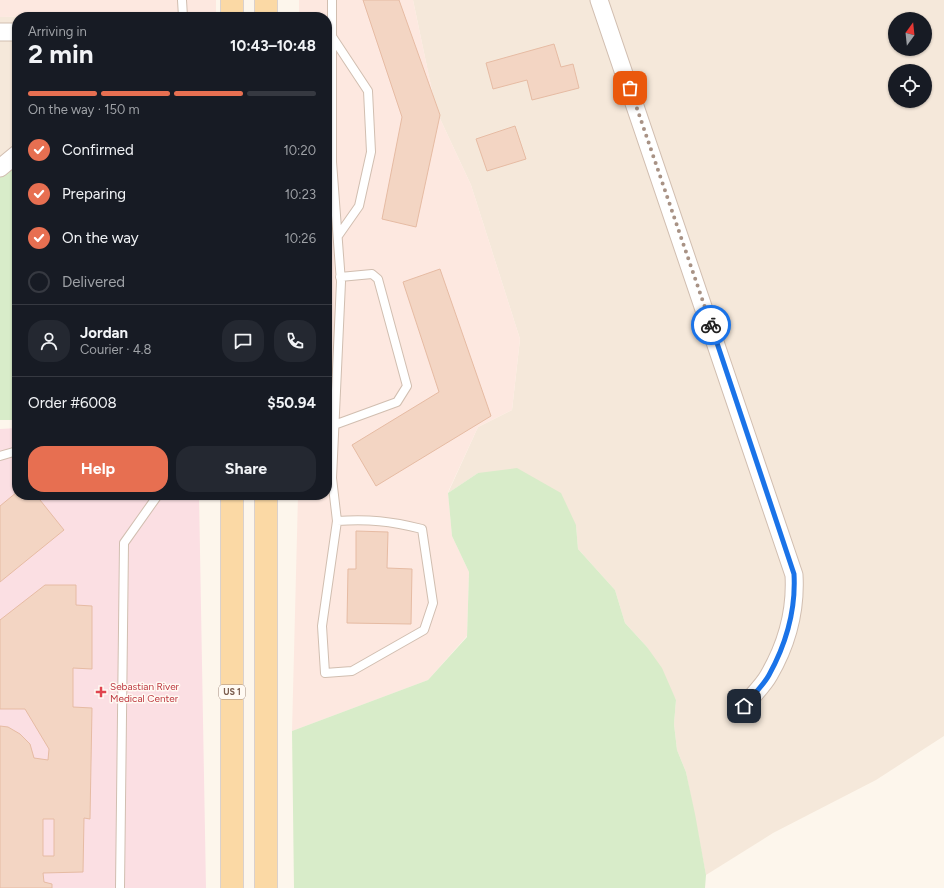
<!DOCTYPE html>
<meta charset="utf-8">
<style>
body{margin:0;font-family:Figtree,sans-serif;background:#242831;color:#f1f3f6;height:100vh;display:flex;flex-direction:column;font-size:15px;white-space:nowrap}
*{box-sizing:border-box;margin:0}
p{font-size:13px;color:#9ea1a6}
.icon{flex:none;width:22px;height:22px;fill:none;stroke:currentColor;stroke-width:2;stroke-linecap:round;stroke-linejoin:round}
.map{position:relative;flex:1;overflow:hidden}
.drawer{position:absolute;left:12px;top:12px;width:320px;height:488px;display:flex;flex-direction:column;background:#171b24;border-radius:16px;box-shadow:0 1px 3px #0004}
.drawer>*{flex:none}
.needle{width:26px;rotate:15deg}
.fabs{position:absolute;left:888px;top:12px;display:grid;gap:8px}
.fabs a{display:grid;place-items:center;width:44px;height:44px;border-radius:50%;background:#171b24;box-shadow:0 1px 3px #0004;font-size:20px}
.pin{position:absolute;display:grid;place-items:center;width:34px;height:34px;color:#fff;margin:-17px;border-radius:8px;box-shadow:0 2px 6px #0006}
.courier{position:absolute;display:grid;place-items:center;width:40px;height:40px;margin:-20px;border:3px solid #1a73e8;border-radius:50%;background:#fff;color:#222;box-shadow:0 1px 5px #0007}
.head em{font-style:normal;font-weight:700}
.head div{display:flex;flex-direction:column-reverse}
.head{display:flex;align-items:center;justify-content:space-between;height:68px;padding:0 16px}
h1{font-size:26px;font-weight:700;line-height:30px}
.bar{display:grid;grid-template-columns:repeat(4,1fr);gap:6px 4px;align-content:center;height:48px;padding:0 16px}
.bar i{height:5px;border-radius:3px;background:#363941}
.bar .on{background:#e76f51}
.bar p{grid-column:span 4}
.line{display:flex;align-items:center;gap:10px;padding:0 16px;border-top:1px solid #363941}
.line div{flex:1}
.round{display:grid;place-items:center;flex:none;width:42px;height:42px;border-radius:16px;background:#242831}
ol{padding:0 16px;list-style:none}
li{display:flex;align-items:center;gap:12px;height:44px}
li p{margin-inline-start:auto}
li .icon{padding:4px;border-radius:50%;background:#e76f51;color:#fff;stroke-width:4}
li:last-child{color:#9ea1a6}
li i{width:22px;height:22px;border:2px solid #363941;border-radius:50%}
.action{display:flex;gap:8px;margin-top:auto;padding:8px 16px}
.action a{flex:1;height:46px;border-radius:16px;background:#e76f51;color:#fff;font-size:16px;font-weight:700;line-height:46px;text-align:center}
.action a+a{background:#242831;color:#f1f3f6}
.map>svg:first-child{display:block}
.residential{fill:#f5e8da;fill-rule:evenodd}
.commercial{fill:#fde8e0}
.medical{fill:#fbdfe3}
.green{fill:#d8ecc9}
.building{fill:#f3d5c3;stroke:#e6bba3;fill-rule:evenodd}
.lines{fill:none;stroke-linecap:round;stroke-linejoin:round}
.lane-casing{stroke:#d1beb0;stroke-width:10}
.street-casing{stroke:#d1beb0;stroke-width:19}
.primary-casing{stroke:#dad1cd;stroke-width:24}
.lane{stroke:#fff;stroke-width:8}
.street{stroke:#fff;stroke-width:17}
.primary{stroke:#fbd9a5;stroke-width:22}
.done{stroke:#a89285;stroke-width:4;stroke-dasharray:0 7.2}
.route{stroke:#1a73e8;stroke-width:5}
.health-dot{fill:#e0444e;stroke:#fffaf3;stroke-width:1.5}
.labels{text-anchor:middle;stroke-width:3;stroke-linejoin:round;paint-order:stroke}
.shield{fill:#fffaf3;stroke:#a28b7f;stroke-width:1}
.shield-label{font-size:9px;font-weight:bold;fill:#7a5c4d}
.health-label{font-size:10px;fill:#be3a42;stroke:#fffaf3;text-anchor:start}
</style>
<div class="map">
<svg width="944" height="888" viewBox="0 0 944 888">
<rect width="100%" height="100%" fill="#fdf6ec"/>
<!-- residential -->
<path class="residential" d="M413,0H944V736L876,780L773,833L706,875L686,772L677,750L674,724L676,700L647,647L625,623L615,590L578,549L576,525L478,473L448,493L478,427L512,410L520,339L471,185L436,110ZM895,19H925V49H895ZM895,71H925V101H895Z
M216,14L215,17H18Z
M0,17H17V161L0,174Z"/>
<!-- commercial -->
<path class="commercial" d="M0,0H216V14L0,17Z
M299,0H413L436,110L471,185L520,339L512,410L478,427L448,492L452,536L469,572L467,636L428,680L292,731L298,495H327V17H299Z"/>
<!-- medical -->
<path class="medical" d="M17,428V495H199L206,888H0V429Z"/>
<!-- green -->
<path class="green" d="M17,161V420H0V174Z
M517,468L561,493L576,525L578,549L615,590L625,623L647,647L662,668L676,700L674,724L677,750L686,772L695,814L706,875L705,888H294L292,731L428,680L467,637L469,572L452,536L448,493L478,473Z"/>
<!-- building -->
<path class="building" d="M363,0H399L440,115L416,227L382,219L402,117Z
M554,44L561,67L573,64L579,88L532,100L527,80L493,89L486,63Z
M515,126L526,159L487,171L476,139Z
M440,269L491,416L376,486L352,445L439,392L403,282Z
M17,492V495H36L64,530L0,582V506Z
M356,531L388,532L387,568L412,569L411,624L347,623L348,569H356Z
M45,585H76V605L92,606V669L73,668V707L92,708L90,819L84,818L83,872L43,873L44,882L52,884V888H0V726L8,727L20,734L30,744L34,758L48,760L49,749L25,709H0V620ZM43,819H54V856H43Z"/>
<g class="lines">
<!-- lane casing -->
<g class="lane-casing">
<path id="lane" d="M182,0L183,17
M333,38L368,91L371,152L359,206L338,236
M334,425L397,402L407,386L378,279L372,274L340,277
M0,456L17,451
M327,478H332L341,282L332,162V0
M332,478L337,521L322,626L325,673L352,671L424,630L433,603L422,529C390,521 369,519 337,521
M120,888L124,543L158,495"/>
</g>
<!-- street casing -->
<g class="street-casing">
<path id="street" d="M599,0L794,575C796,610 787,644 769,675C763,686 752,696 744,706
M0,32H17
M0,168L17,154"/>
</g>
<!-- primary casing -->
<g class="primary-casing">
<path id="primary" d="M232,0V17
M266,0V17
M232,888V495
M266,888V495"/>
</g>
<!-- lane -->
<use href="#lane" class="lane"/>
<!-- street -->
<use href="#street" class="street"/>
<!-- primary -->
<use href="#primary" class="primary"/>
</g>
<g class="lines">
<!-- done -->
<path class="done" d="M630,88L711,325"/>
<!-- route -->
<path class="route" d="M711,325L794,574C796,610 786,644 769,675C763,686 752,696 744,706"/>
</g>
<!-- markers -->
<path class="health-dot" d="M99 686h4v4h4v4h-4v4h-4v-4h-4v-4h4z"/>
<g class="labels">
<!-- shield labels -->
<rect class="shield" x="219" y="685" width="26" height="14" rx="3"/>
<g class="shield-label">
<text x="232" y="695">US 1</text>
</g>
<!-- health labels -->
<g class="health-label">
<text x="110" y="690">Sebastian River<tspan x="110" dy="12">Medical Center</tspan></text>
</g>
</g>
</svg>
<div class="fabs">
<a><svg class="needle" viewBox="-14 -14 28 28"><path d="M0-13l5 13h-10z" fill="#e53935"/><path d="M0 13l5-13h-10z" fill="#9ea1a6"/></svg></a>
<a><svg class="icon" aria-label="locate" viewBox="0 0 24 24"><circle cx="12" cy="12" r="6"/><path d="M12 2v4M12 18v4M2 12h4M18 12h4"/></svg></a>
</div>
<div class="pin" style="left:630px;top:88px;background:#ea580c"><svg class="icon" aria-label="bag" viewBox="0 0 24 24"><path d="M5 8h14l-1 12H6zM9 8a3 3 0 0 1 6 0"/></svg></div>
<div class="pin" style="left:744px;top:706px;background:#1f2937"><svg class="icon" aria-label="home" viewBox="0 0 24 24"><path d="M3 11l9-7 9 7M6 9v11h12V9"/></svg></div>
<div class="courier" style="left:711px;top:325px"><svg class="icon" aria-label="bike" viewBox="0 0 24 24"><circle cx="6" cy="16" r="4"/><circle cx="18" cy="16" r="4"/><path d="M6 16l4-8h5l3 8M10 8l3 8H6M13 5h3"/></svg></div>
<section class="drawer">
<div class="head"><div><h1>2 min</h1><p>Arriving in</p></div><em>10:43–10:48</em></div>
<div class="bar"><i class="on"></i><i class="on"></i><i class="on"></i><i></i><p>On the way · 150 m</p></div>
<ol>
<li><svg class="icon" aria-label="check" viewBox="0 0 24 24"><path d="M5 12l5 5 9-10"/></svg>Confirmed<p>10:20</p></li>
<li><svg class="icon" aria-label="check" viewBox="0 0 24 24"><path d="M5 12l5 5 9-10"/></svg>Preparing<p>10:23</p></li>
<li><svg class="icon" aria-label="check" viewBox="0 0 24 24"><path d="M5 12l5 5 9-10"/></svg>On the way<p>10:26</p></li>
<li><i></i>Delivered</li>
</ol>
<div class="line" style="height:72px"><a class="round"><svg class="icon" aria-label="person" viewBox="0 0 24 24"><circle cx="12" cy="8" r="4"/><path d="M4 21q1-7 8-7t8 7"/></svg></a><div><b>Jordan</b><p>Courier · 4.8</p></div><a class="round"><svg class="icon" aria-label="chat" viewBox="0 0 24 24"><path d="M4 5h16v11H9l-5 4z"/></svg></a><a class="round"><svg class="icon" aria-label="phone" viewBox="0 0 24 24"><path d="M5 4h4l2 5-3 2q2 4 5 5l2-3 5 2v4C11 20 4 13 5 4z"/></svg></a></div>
<div class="line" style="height:52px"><div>Order #6008</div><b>$50.94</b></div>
<div class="action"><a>Help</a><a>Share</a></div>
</section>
</div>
